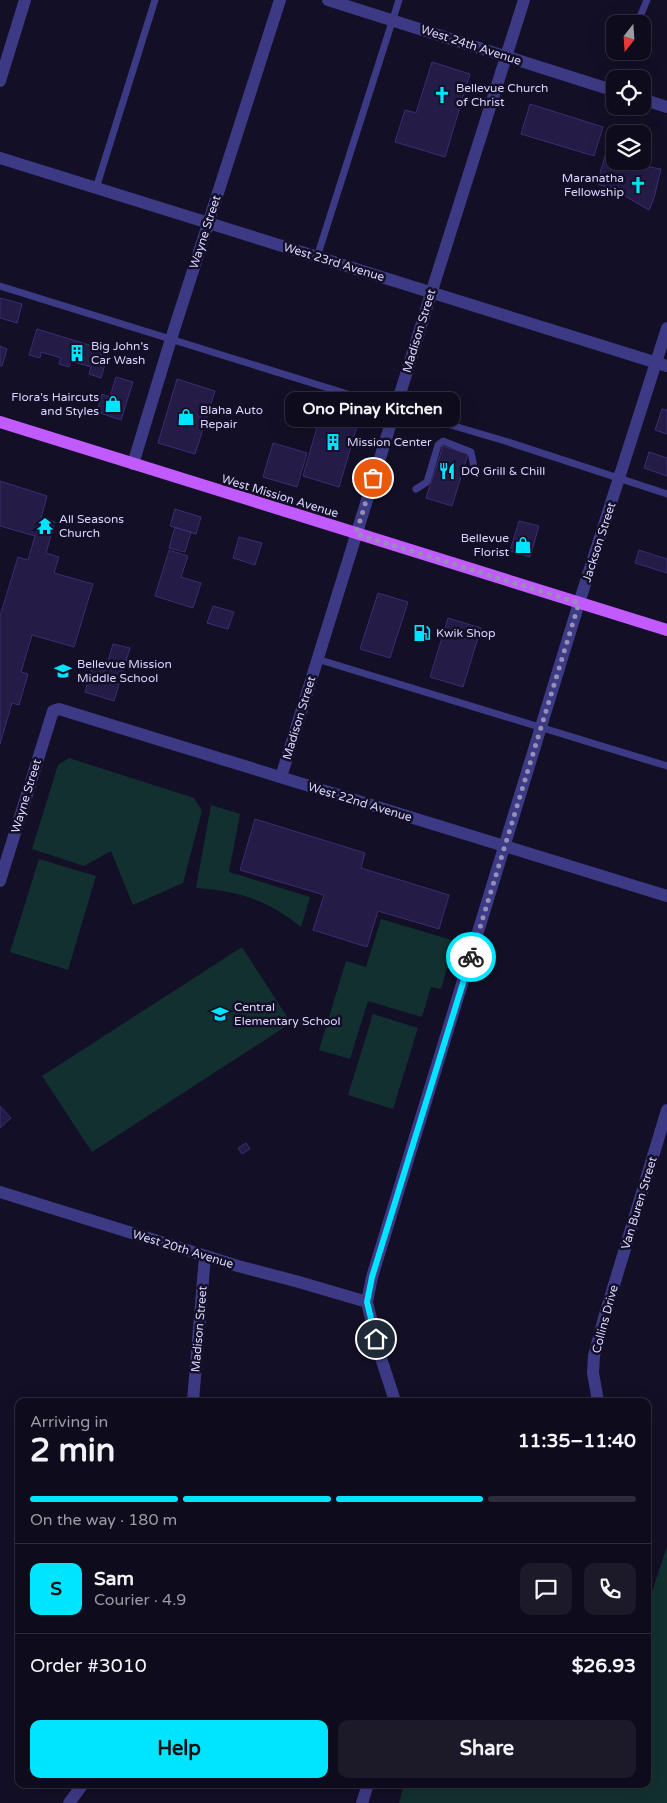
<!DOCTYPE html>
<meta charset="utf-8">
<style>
body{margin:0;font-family:"Varela Round",sans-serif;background:#1c1929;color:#f1f3f6;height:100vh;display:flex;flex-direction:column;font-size:19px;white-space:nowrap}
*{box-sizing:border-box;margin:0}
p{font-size:16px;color:#9b9ba3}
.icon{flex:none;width:28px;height:28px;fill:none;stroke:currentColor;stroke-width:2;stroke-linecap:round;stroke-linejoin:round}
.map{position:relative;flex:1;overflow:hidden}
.side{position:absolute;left:15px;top:1398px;width:636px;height:390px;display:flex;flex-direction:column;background:#0e0b1c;border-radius:10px;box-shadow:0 5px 20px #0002,0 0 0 1px #2e2b3b}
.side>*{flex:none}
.needle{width:32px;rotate:197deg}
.fabs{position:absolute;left:606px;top:15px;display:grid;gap:10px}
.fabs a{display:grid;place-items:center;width:45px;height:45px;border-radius:10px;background:#0e0b1c;box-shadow:0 5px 20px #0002,0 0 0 1px #2e2b3b;font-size:25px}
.pin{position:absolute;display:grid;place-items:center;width:42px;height:42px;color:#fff;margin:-21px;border:2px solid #fff;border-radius:50%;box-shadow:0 1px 5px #0007}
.courier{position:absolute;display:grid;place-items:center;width:50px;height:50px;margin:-25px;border:4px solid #00e5ff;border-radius:50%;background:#fff;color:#222;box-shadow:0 1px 6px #0007}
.bubble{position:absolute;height:35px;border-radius:10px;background:#0e0b1c;box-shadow:0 5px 20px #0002,0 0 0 1px #2e2b3b;font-size:16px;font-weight:700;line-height:35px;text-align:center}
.head em{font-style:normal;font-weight:700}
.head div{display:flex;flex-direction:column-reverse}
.head{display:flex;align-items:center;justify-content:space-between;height:85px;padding:0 15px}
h1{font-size:32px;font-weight:700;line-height:38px}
.bar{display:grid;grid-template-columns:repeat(4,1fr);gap:8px 5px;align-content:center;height:60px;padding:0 15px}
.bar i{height:6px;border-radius:4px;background:#2e2b3b}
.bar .current{background:#00e5ff}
.bar p{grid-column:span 4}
.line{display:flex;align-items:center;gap:12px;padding:0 15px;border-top:1px solid #2e2b3b}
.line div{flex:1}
.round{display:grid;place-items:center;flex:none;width:52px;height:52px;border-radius:10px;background:#1c1929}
.action{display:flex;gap:10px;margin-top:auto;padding:10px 15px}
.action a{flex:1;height:58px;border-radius:10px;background:#00e5ff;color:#111;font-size:20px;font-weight:700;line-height:58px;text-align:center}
.action a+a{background:#1c1929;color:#f1f3f6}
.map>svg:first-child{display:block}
.green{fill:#12302f}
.building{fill:#241b47;stroke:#3b2d73}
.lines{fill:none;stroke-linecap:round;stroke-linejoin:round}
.service{stroke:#3d3a85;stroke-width:7}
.minor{stroke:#3d3a85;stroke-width:12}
.tertiary{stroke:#3d3a85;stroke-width:12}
.primary{stroke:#c25bff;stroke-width:12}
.done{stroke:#948fb3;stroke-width:5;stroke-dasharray:0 9}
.route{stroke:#00e5ff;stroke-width:6}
.labels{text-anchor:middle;stroke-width:5;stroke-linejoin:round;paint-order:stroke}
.street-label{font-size:12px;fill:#d9d4ff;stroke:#130f26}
.poi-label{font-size:12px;fill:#d9d4ff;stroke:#130f26;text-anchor:start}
</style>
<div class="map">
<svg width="667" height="1803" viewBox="0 0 667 1803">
<rect width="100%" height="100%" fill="#130f26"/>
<!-- green -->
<path class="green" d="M69,758L194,798L202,811L183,883L133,905L111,851L84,866L32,849L58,765Z
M211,805L240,814L229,872L310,897L301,927C268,900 239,891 196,888Z
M39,859L96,876L68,970L10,952Z
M381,919L455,941L441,989L431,987L422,1017L368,1001L350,1059L319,1050L346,961L366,967Z
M242,947L291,1023L92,1152L42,1076Z
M373,1014L418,1028L393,1109L348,1095Z
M667,1546V1803H399L404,1784H648V1604Z"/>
<!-- building -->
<path class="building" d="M432,62L470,74L445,157L395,142L405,110L416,113Z
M530,104L603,127L594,156L521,134Z
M607,149L615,151V161L661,169L654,198L649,210L611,188L597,184Z
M0,298L22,304L17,323L0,318Z
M37,329L109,351L101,378L89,374L91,367L71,361L69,367L59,364L61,358L41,352L40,358L29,355Z
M0,346L7,349L2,366H0Z
M116,377L133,382L121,420L97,412L102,394L110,397Z
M177,379L215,391L195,454L158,443Z
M326,396L363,406L339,487L303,476Z
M662,409L667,410V434L655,430Z
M273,443L307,453L297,487L263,477Z
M443,446L468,454L452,506L426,498Z
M649,452L667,458V476L644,468Z
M0,481L47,496L41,518L55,522L46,553L59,557L54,573L93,584L74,647L32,635L21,672L28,674L19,705L12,703L0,744V616L18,557L28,560L35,536L0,526Z
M175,509L201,517L196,534L170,526Z
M519,521L539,526L530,557L510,551Z
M175,527L191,532L185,552L169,548Z
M239,537L262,543L255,565L233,558Z
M169,550L188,556L181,577L201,583L193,608L155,596Z
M639,550L667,559V573L635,563Z
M378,593L408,602L390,658L360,649Z
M213,606L234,612L228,629L207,623Z
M448,618L481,628L463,687L430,677Z
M113,644L130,648L114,701L85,692L92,668L105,671Z
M255,819L365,853L361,868L449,895L439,929L378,911L367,947L313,930L324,895L240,870Z
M0,1106L11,1118L0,1128Z
M246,1143L250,1149L242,1154L238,1148Z"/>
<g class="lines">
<!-- service -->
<path class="service" d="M637,24L647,0
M96,188L155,0
M317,257L399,0
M0,286L386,406L505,441L667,494
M416,489L427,482L438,445L443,441L471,452L474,467
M317,659L667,766"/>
<!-- minor -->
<path class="minor" d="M328,0L615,91
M642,99L667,107
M0,158L667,366
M133,464L171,339L280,0
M579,603L667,328
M281,777L435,281L524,0
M0,881L53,711L59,709L667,896
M0,1192L238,1266L299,1282L367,1302
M193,1401L205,1256
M598,1401L593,1373L594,1356L604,1318L667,1110
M69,1803L83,1784"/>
<!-- tertiary -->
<path class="tertiary" d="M0,81L25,0
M395,1401L379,1352L367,1302L372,1277L579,603
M362,1803L368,1784"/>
<!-- primary -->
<path class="primary" d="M0,422L667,630"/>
</g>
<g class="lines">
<!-- done -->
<path class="done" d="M373,478L356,534L579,603L471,957"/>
<!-- route -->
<path class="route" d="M376,1339L367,1302L372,1277L471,957"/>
</g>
<!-- icons -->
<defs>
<g id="church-bare" transform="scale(1.35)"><path d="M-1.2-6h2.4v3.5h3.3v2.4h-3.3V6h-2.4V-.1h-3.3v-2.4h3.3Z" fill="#00e5ff" stroke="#130f26" stroke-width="2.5" paint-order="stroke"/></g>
<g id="building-bare" transform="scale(1.35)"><path d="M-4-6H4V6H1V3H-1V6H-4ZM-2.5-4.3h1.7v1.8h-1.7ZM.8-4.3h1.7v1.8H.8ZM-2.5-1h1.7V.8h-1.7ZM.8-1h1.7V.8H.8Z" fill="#00e5ff" stroke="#130f26" stroke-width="2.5" paint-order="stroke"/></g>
<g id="shop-bare" transform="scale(1.35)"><path d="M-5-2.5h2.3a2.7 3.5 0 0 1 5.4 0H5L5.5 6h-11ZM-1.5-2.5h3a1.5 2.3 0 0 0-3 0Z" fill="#00e5ff" stroke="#130f26" stroke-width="2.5" paint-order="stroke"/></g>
<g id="restaurant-bare" transform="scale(1.35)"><path d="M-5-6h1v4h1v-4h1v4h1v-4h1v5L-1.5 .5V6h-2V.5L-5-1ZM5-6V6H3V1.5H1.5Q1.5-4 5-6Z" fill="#00e5ff" stroke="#130f26" stroke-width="2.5" paint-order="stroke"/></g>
<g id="temple-bare" transform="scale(1.35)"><path d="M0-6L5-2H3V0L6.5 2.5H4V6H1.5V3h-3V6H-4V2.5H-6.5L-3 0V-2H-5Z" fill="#00e5ff" stroke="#130f26" stroke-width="2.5" paint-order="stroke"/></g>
<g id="fuel-bare" transform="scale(1.35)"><path d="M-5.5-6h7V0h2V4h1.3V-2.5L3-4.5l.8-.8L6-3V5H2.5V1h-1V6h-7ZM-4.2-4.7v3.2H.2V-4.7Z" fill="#00e5ff" stroke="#130f26" stroke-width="2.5" paint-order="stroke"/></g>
<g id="school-bare" transform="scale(1.35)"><path d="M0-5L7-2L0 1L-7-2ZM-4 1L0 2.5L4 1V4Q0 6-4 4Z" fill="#00e5ff" stroke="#130f26" stroke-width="2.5" paint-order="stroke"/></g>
</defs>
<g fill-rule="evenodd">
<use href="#church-bare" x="442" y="95"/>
<use href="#church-bare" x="638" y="185"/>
<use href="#building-bare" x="77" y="353"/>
<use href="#shop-bare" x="113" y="404"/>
<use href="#shop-bare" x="186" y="417"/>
<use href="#building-bare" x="333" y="442"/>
<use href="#restaurant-bare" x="447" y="471"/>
<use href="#temple-bare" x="45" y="526"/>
<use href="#shop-bare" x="523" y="545"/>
<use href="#fuel-bare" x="422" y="633"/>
<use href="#school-bare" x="63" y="671"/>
<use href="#school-bare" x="220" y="1014"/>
</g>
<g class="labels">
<!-- street labels -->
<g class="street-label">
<text transform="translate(471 45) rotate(18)" y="4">West 24th Avenue</text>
<text transform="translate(205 232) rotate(-72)" y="4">Wayne Street</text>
<text transform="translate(334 262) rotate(17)" y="4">West 23rd Avenue</text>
<text transform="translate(419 331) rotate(-73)" y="4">Madison Street</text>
<text transform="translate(280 496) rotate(17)" y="4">West Mission Avenue</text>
<text transform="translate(599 542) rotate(-72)" y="4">Jackson Street</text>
<text transform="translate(299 718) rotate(-73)" y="4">Madison Street</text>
<text transform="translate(26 796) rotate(-73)" y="4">Wayne Street</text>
<text transform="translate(360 802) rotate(17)" y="4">West 22nd Avenue</text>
<text transform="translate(639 1203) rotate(-73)" y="4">Van Buren Street</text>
<text transform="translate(183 1249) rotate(17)" y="4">West 20th Avenue</text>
<text transform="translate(605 1319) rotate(-75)" y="4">Collins Drive</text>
<text transform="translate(199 1329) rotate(-85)" y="4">Madison Street</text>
</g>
<!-- poi labels -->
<g class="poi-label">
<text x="456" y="92">Bellevue Church<tspan x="456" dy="14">of Christ</tspan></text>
<text x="624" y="182" text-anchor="end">Maranatha<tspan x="624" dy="14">Fellowship</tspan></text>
<text x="91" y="350">Big John's<tspan x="91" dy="14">Car Wash</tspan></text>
<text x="99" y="401" text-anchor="end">Flora's Haircuts<tspan x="99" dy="14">and Styles</tspan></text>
<text x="200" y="414">Blaha Auto<tspan x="200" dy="14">Repair</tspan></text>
<text x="347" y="446">Mission Center</text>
<text x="461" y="475">DQ Grill &amp; Chill</text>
<text x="59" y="523">All Seasons<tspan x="59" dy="14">Church</tspan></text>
<text x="509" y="542" text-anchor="end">Bellevue<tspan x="509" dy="14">Florist</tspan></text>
<text x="436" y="637">Kwik Shop</text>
<text x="77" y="668">Bellevue Mission<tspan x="77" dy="14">Middle School</tspan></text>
<text x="234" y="1011">Central<tspan x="234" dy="14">Elementary School</tspan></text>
</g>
</g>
</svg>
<div class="fabs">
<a><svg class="needle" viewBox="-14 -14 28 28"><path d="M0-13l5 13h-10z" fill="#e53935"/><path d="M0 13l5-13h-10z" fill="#9b9ba3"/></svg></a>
<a><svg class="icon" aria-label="locate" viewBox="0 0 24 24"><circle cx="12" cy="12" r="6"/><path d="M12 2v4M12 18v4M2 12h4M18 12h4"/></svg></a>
<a><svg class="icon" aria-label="layers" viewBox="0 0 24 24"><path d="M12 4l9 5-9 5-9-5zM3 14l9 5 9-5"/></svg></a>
</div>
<div class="pin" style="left:373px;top:478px;background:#ea580c"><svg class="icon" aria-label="bag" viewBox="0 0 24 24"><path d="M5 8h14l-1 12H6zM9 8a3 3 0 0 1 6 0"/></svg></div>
<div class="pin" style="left:376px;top:1339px;background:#1f2937"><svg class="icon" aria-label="home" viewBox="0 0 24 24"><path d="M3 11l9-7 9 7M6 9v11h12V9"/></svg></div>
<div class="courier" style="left:471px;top:957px"><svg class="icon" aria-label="bike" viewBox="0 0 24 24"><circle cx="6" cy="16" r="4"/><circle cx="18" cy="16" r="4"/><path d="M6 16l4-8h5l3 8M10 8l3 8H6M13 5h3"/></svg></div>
<div class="bubble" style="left:285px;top:392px;width:175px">Ono Pinay Kitchen</div>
<section class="side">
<div class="head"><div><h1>2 min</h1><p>Arriving in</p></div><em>11:35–11:40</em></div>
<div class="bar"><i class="current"></i><i class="current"></i><i class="current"></i><i></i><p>On the way · 180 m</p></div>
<div class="line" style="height:90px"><b class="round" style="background:#00e5ff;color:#111">S</b><div><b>Sam</b><p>Courier · 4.9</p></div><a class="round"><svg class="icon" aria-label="chat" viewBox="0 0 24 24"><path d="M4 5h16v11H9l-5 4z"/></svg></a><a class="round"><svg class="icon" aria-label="phone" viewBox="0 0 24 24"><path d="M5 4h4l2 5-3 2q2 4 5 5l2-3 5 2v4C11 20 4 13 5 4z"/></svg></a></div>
<div class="line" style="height:65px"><div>Order #3010</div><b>$26.93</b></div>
<div class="action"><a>Help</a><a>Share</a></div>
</section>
</div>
